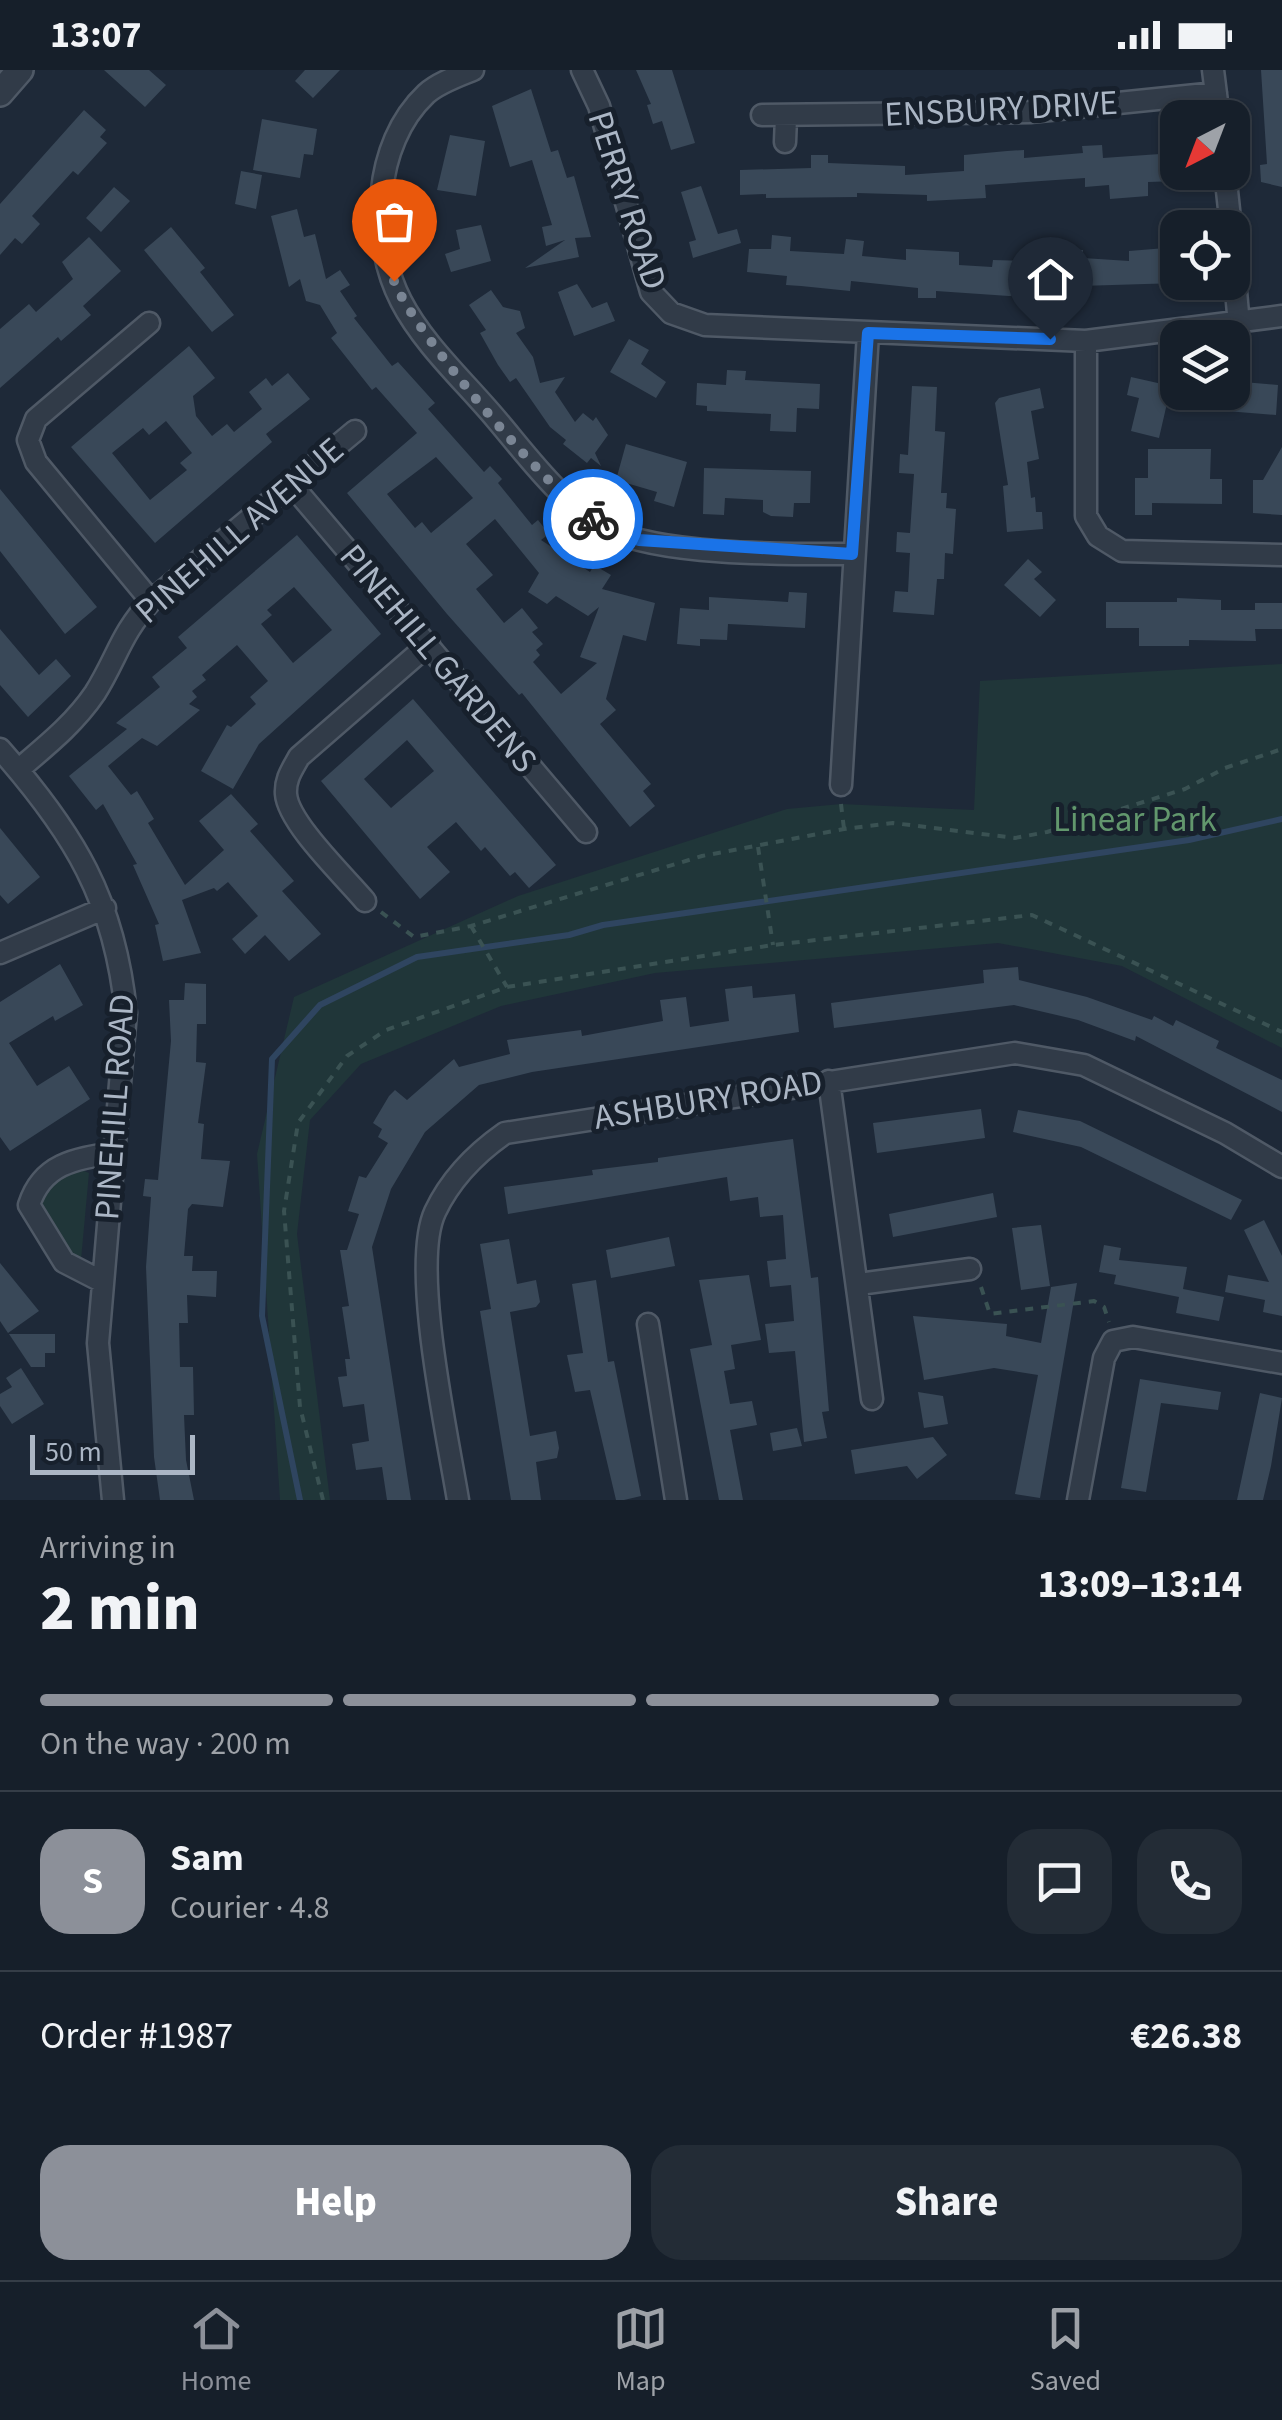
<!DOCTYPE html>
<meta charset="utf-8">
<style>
body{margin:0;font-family:"Source Sans 3",sans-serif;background:#232c36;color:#f1f3f6;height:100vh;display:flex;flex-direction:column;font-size:38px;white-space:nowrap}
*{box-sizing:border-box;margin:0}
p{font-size:32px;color:#9ea2a8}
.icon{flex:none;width:55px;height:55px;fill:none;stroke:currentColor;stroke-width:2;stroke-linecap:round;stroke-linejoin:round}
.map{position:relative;height:1430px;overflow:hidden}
.sheet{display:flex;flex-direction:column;background:#161f2a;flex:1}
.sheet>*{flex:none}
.needle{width:65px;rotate:222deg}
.controls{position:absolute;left:1160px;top:30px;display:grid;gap:20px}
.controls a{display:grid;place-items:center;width:90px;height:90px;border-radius:20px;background:#161f2a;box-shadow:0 2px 8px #0004,0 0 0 2px #353d47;font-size:50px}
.scale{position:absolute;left:30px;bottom:25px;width:165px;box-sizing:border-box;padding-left:10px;border:5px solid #abb6c5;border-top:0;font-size:28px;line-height:35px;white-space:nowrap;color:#abb6c5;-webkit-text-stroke:8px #17202c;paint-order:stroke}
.pin{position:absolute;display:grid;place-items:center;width:85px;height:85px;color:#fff;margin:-102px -42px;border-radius:50% 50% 50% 0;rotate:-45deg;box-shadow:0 0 10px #0007}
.pin .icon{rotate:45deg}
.courier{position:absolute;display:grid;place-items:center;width:100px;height:100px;margin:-50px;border:8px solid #1a73e8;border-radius:50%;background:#fff;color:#222;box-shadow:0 2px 12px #0007}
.head em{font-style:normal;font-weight:800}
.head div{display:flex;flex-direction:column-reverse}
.head{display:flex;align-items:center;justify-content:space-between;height:170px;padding:0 40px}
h1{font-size:65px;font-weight:800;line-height:75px}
.bar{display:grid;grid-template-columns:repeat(4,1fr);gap:15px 10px;align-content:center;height:120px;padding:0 40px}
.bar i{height:12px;border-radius:8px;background:#353d47}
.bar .current{background:#8c9099}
.bar p{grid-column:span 4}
.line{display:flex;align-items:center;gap:25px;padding:0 40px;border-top:2px solid #353d47}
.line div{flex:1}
.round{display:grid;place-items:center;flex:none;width:105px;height:105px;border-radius:30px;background:#232c36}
.action{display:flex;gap:20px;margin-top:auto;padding:20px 40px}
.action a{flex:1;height:115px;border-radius:30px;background:#8c9099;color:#fff;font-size:40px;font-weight:800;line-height:115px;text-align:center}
.action a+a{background:#232c36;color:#f1f3f6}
.status{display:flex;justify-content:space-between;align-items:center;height:70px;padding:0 50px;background:#161f2a;direction:ltr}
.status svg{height:28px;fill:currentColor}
.menu{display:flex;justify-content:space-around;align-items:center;height:140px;border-top:2px solid #353d47;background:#161f2a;font-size:28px;color:#9ea2a8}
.menu a{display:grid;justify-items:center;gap:5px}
.menu .current{color:#8c9099}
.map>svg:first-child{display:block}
.green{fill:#203639}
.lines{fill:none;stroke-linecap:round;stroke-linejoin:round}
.stream{stroke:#2f4560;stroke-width:6}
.building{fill:#394858;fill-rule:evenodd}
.minor-casing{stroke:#4f5966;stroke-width:25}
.tertiary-casing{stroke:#4f5966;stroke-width:30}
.path{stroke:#3a5253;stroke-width:4;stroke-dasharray:8 8;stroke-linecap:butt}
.minor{stroke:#313b48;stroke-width:20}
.tertiary{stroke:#313b48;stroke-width:25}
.done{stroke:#7a8594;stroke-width:10;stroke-dasharray:0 18}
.route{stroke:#1a73e8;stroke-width:12}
.labels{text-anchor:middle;stroke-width:10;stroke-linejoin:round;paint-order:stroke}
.street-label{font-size:35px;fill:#abb6c5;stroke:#17202c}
.park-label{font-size:35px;fill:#62976d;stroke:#17202c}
</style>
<div class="status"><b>13:07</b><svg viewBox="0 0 49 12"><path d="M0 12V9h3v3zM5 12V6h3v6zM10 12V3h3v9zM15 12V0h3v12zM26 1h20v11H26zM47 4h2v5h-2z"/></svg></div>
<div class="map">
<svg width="1282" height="1430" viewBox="0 0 1282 1430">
<rect width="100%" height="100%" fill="#1e2938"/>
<!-- green -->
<path class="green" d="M1282,594V978L1122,896L998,873L655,903L501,936L361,994L310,1050L297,1164L330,1430H280L257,1084L294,927L518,826L787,739L841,734L974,740L980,611Z
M79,1099L89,1103L81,1190L75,1189L41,1135L52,1112Z"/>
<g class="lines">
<!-- stream -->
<path class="stream" d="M300,1430L262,1246L272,989L320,935L417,887L569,865L603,855L1189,770L1282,749"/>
</g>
<!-- building -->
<path class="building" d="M104,0H149L166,15L145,37Z
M305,0H340L313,28L295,11Z
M636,0H672L695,73L671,80L662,51L653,54L647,35L651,34Z
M1261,0H1282V117L1261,112L1260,95L1267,94Z
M531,19L551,82L558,80L567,108L574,106L591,167L575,168L579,187L525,198L565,170L546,176L542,157L552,155L532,90L510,97L492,36Z
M84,40L106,60L100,67L107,73L78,105L73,101L32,146L40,154L22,174L15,168L0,185V134Z
M262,49L317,59L313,85L304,84L300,108L253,100Z
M450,65L485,71L476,126L437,120Z
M1178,68V111L1148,112V126L1110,129L1109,115L1085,117V108L985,115L986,128L927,131V125L857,123V127L766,128V124L740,125V100L811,98V85H828V93L905,96V105L964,101V85L1007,81L1024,80V88L1083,83L1082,76L1102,75L1103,88L1160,84V69Z
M241,101L262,105L256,139L235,134Z
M701,116L718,164L737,159L741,173L693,188L689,172L696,170L681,122Z
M114,117L130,131L101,162L86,148Z
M297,139L304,167L315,164L326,209L340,200L350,215L340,221L357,246L354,248L392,296L398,292L435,333L428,339L484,402L490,396L502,409L498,413L532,455L538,450L549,464L541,470L590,502L594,495L611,505L602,519L655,533L646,571L623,565L606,629L616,640L600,654L651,714L643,721L655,736L630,757L522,623L519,625L447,544L347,423L417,363L376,317L372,320L331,268L337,263L320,235L306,231L300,209L289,217L271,146ZM436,387L473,428L431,463L422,452L415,458L387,424ZM495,449L539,503L528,522L547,534L556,526L588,546L599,537L580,587L597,593L561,624L533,592L540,585L536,580L543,574L532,562L538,558L522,538L504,553L476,519L493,505L466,474Z
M481,155L491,191L451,202L445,184L460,179L456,160Z
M171,157L205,198L200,202L234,245L212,262L144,180Z
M772,165L791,167L790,181L844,184L846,169L864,171L862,186L906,190V179L959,182V195L992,197L993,190L1023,191V178L1083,180V188L1129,191V181L1178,177V213L1080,216V225L1026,218L1025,225L1009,226L936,221V228H918V218L851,211L850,221L801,216L786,215L787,206L747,202L749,179H771Z
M89,167L121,201L83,236L91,245L61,271L58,267L0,318V259L29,234L36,242L73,209L62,192Z
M577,214L592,238L607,232L615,251L574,266L558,222Z
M491,220L503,237L520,241L525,258L516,263L533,287L540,313L565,307L555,322L575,352L583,343L593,351L596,347L608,365L595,383L601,396L591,388L587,393L563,374L566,370L550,357L516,308L510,312L498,295L480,263L486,260L469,235Z
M629,269L649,280L641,294L666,312L656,328L610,302Z
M189,276L215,308L193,326L196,346L212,366L227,354L234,362L262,339L249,322L266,308L272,316L288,303L310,329L266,364L272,372L155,473L71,377ZM166,351L192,383L180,393L187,400L150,430L112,383L143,358L149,365Z
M727,300L746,301L745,310L820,314L819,339L797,338L796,362L770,361L771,344L707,341V336L696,335L697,313L726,315Z
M1131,307L1171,316L1159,368L1131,361L1139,328L1127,325Z
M1232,311L1278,315L1276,345L1214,340L1215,322H1232Z
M912,316L937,317L935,361L945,362L941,423H947L946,438L956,439L953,484L945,483L944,509H937L934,545L893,542L895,521L908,522L910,483L896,482L897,462L910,463L914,404L899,403L900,384L908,385Z
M1040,318L1044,338L1031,341L1039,389L1027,392L1031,428L1035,427L1036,442H1042L1043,459L1007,462L1003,416L1008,415L995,333L999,328Z
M626,374L687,392L674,437L654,431L657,422L616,410Z
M1282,377V445L1253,443V410H1263Z
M1148,379H1211L1210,409H1222V434L1152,433V445H1135V408H1148Z
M704,398L811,401L810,433H794L793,447L771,446L763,442V430L725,428L724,445L703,444Z
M0,419L97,537L65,564L0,481Z
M297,465L381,564L259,674L233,719L201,701L227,655L231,657L256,634L250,627L268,611L237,575L202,605L206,610L192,621L197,627L189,634L200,640L157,676L142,668L108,696L131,725L137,721L154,749L148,753L185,815L224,780L199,751L231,724L258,754L250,761L294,811L282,821L321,864L289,891L265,865L245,884L232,869L258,846L228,812L217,821L214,818L182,830L201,883L163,891L155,855L159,854L133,795L137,794L103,734L96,740L69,706L127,659L116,653L160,617L152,607L187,578L178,567ZM294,517L332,560L293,593L261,554L272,545L267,540Z
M1028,489L1042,502L1034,509L1056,530L1040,547L1004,515Z
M789,522L807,523L805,558L728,554L727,570L700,569V576L677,574L680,538L709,540V527L788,532Z
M1177,528L1221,530V540H1255V533H1282V559H1255L1256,571L1189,570V576H1139V558H1106V532H1177Z
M0,559L39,605L56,589L71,606L28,647L0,615Z
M413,629L556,795L529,818L515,802L510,806L485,777L481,781L456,752L427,777L450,802L420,829L321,711ZM407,670L434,701L391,738L364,709Z
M0,758L40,807L8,834L0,825Z
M60,894L83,935L55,951L53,946L9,973L37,1016L69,996L90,1029L10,1081L0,1067V932Z
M1018,897L1019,910L1087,927L1152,950L1154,946L1173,956L1176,950L1219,971L1216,978L1282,1010V1042L1136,966L1135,971L1078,950L1014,935L834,958L831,933L984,913L983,900Z
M185,913L206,914V954H197L196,992L206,993L198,1053L204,1054L201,1089L230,1091L223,1137L192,1134L188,1139L184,1186H193L192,1201H217L216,1227L187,1225L188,1253H179L180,1297H193L194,1345H184L186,1390L194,1430H160L154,1387L146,1197L151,1127L143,1126L145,1109L158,1110L171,971L169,930H184Z
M752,916L753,928L795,924L799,962L532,1002L479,1015L425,1062L391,1119L372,1177L411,1430H387L382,1397L356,1400L352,1374L369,1371L364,1334L343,1337L338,1307L347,1306L345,1289H350L342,1237L349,1236L340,1180H347L359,1144L348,1141L359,1106L366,1108L388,1073L378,1067L382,1059L373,1053L389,1026L395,1020L407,1030L454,989L459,997L510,984L507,970L581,960L582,966L663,951L660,930L686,927L690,957L729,951L725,919Z
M981,1039L985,1068L877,1083L873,1053Z
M1018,1040L1080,1051L1242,1130L1231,1150L1081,1077L1013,1062Z
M793,1069L811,1208L818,1207L829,1341L822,1342L827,1368L804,1372L795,1281L769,1283L765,1254L794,1251L791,1215L770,1217L767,1191L786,1189L783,1145L760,1147L758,1127L730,1131L727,1107L508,1144L504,1117L593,1105L592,1100L658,1092V1088Z
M993,1123L997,1147L893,1167L889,1144Z
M1264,1150L1282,1186V1246L1263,1242L1265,1230L1225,1222L1228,1205L1269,1212L1244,1160Z
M1041,1155L1050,1216L1021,1220L1012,1158Z
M669,1167L675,1196L611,1208L606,1180Z
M509,1169L517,1214L536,1210L540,1232L536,1237L510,1242L530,1366L556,1361L559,1378L557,1388L536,1392L541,1430H511L480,1241L491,1239L480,1174Z
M1104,1175L1121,1178L1119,1190L1187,1197L1183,1219L1224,1227L1219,1251L1176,1243L1179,1227L1114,1214L1116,1205L1099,1202Z
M0,1193L39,1241L8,1263L0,1251Z
M749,1205L761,1270L731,1275L735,1299L724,1301L730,1334L752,1331L757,1355L730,1360L743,1430H719L690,1279L712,1275L699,1210Z
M596,1210L608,1292L614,1291L641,1426L624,1430H616L590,1320L575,1322L567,1285L583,1283L572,1214Z
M1077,1213L1040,1428L1015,1424L1038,1305L994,1298L924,1310L913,1246L1007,1254L1006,1266L1041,1273L1051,1217Z
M9,1264H55V1283H45V1297H31Z
M21,1298L44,1334L12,1354L0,1336V1324L12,1317L6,1308Z
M1140,1309L1221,1322L1218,1340L1161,1333L1146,1422L1121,1418Z
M918,1322L943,1326L948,1354L924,1358Z
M1260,1323L1282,1328L1271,1396L1263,1430H1237Z
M797,1358L802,1376L773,1381L770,1363Z
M933,1367L947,1385L917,1409L907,1396L855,1404L851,1380Z"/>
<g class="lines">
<!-- minor casing -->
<g class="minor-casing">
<path id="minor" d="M473,0C458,6 438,13 426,24C373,74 369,169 401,231C423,274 465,312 496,349C530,389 563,436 611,460C663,486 791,484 852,484
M582,0L599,36L651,222L671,243L705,255L1086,271L1282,246
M1213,0L1219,48
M762,45L1030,42L1216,23
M785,72L786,47
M1225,102L1231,158
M1232,176L1239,255
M149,253L36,349L28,370L36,392L151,531
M1086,271V446L1098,466L1122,481L1282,485
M291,414L586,762
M0,679C74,763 115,830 126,943L98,1273L113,1430
M18,700C46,676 74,654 95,623C117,588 121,563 151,531L355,361
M841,715L868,263
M365,831C345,807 288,753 286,724C285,709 292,700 299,687L429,574
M0,883L105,838
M829,1011L872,1329
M101,1211L64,1192L29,1135C42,1094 74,1089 113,1083
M859,1214L970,1199
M648,1254L676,1430
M458,1430C448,1368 410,1196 435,1142C451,1108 475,1084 505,1063L1015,983L1084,995L1225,1063L1282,1097
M1078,1430L1104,1288L1113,1271L1133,1267L1282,1293"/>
</g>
<!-- tertiary casing -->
<g class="tertiary-casing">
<path id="tertiary" d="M0,23L20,0"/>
</g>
<!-- path -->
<path class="path" d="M841,734L844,759
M758,777L773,875
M381,842L414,867L471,856L702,786L844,759L893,753L1015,768L1047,762L1185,719L1225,698L1282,679
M471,856L507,917
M981,1217L990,1244L1094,1231L1104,1237L1109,1252
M323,1430L300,1337L284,1141L298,1053L347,986L386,960L507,917L773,875L1032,845L1282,962"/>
<!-- minor -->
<use href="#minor" class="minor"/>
<!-- tertiary -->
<use href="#tertiary" class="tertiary"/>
</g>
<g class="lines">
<!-- done -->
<path class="done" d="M394,211C413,261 547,420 593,449"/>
<!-- route -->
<path class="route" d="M593,449L639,470L852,484L868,263L1050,269"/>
</g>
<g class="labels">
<!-- street labels -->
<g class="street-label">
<text transform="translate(1001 38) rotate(-3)" y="12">ENSBURY DRIVE</text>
<text transform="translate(628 130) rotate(72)" y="12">PERRY ROAD</text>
<text transform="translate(239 460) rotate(-41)" y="12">PINEHILL AVENUE</text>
<text transform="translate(439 588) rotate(50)" y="12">PINEHILL GARDENS</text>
<text transform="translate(708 1029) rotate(-9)" y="12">ASHBURY ROAD</text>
<text transform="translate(114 1037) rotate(-86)" y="12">PINEHILL ROAD</text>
</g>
<!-- park labels -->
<g class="park-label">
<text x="1135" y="761">Linear Park</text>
</g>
</g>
</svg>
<div class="controls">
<a><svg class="needle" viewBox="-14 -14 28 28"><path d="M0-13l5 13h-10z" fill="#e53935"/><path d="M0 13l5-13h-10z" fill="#9ea2a8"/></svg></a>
<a><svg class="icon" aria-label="locate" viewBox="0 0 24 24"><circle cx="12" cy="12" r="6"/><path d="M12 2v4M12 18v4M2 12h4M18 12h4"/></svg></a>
<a><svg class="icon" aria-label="layers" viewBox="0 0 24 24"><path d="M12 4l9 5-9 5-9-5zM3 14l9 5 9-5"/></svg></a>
</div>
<div class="scale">50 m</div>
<div class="pin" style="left:394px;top:211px;background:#ea580c"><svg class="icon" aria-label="bag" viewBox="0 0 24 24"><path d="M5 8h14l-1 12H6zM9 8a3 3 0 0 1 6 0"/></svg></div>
<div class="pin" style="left:1050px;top:269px;background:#1f2937"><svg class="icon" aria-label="home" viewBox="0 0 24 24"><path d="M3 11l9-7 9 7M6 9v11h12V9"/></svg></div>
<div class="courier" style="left:593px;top:449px"><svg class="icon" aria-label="bike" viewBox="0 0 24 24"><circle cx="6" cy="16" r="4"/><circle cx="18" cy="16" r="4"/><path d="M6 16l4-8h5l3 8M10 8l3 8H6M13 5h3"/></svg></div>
</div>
<section class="sheet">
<div class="head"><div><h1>2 min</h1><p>Arriving in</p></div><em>13:09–13:14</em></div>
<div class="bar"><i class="current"></i><i class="current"></i><i class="current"></i><i></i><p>On the way · 200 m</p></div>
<div class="line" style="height:180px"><b class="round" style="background:#8c9099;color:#fff">S</b><div><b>Sam</b><p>Courier · 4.8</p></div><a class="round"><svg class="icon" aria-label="chat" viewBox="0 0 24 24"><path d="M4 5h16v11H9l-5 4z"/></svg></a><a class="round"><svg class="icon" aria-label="phone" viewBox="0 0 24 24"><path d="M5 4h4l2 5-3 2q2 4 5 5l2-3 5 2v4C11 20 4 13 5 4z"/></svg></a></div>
<div class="line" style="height:130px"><div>Order #1987</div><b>€26.38</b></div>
<div class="action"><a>Help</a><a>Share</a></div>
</section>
<nav class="menu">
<a class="current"><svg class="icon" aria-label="home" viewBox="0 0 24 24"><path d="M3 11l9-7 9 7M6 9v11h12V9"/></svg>Home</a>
<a><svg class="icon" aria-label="map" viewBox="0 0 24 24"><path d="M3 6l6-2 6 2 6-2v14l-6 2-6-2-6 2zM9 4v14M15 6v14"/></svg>Map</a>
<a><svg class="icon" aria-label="saved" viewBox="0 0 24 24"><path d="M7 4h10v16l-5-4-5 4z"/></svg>Saved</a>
</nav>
